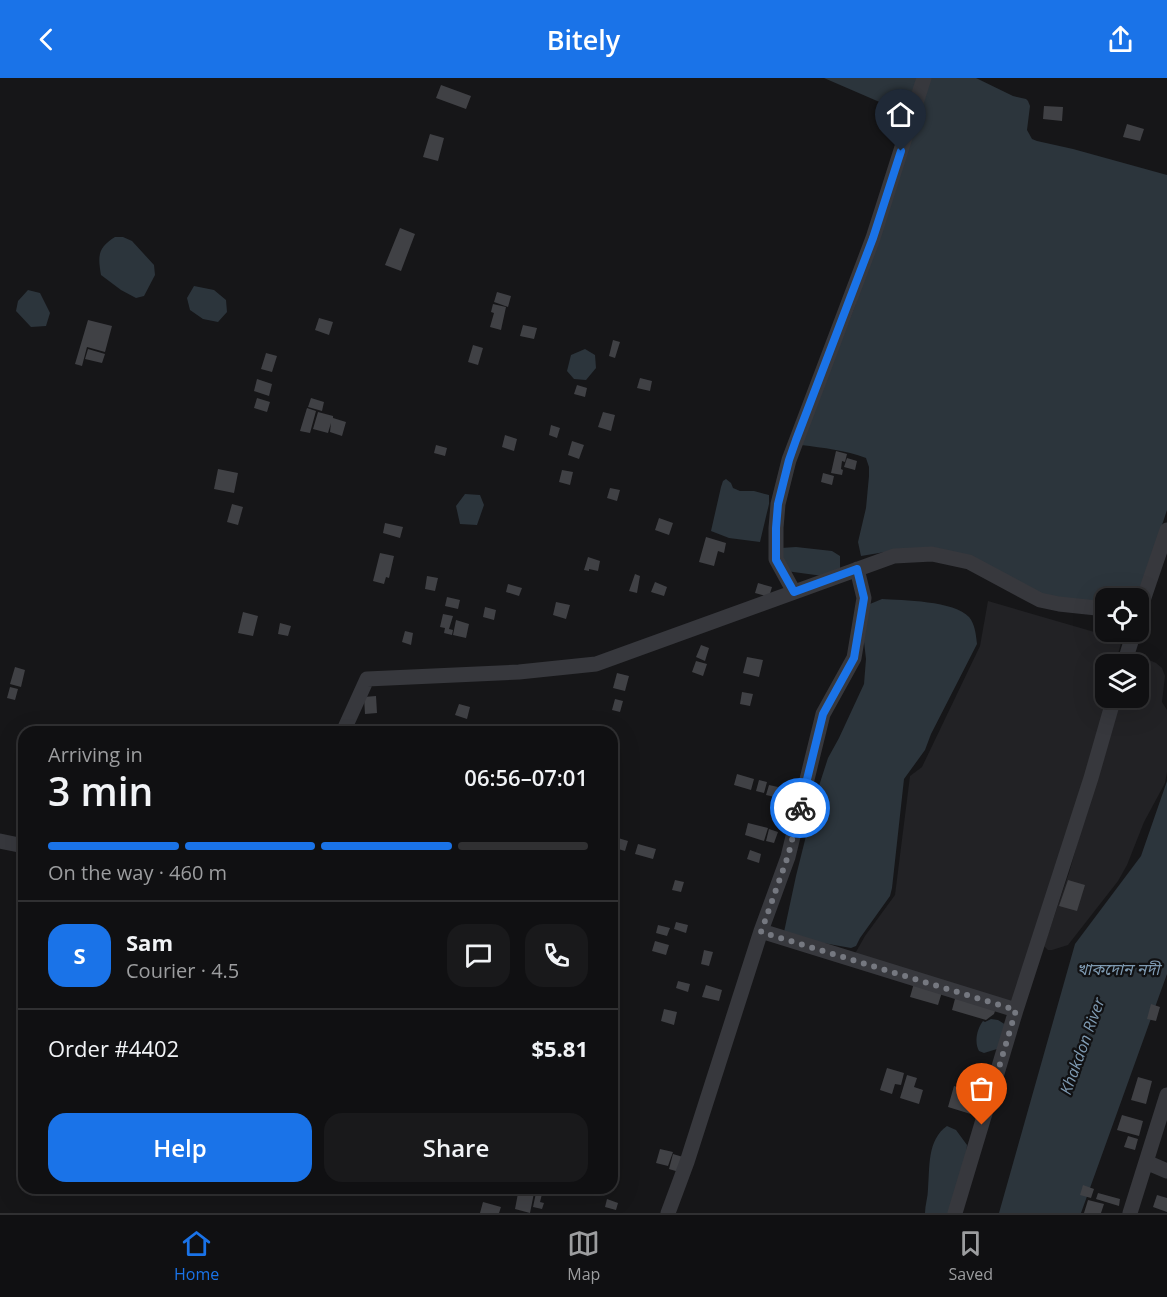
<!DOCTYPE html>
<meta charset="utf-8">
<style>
body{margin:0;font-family:"Open Sans","Noto Sans Bengali",sans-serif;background:#19191b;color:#f1f3f6;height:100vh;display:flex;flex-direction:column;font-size:22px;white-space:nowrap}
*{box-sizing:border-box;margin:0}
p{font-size:20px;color:#9c9d9f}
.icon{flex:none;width:33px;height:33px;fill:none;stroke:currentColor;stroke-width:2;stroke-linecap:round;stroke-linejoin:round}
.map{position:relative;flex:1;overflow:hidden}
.side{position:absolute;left:18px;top:648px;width:600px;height:468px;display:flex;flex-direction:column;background:#101012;border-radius:18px;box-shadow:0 6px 24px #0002,0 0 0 2px #303032}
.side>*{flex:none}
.fabs{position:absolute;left:1095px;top:510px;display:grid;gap:12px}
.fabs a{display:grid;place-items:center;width:54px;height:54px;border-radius:12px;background:#101012;box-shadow:0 6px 24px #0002,0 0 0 2px #303032;font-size:30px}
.pin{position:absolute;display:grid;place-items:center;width:51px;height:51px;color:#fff;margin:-62px -26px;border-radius:50% 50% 50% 0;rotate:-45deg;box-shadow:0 0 6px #0007}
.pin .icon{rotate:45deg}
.courier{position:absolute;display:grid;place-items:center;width:60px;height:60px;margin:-30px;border:4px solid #1a73e8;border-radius:50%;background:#fff;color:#222;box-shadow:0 2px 8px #0007}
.summary em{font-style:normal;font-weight:600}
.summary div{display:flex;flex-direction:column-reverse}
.summary{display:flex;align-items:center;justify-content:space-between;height:102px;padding:0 30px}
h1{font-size:39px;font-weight:600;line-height:45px}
.bar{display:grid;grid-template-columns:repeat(4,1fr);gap:9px 6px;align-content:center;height:72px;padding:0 30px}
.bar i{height:8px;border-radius:4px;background:#303032}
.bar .selected{background:#1a73e8}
.bar p{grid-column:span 4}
.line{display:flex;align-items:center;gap:15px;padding:0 30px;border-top:2px solid #303032}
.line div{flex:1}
.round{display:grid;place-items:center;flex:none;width:63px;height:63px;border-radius:18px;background:#19191b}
.action{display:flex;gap:12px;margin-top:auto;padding:12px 30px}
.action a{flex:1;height:69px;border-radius:18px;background:#1a73e8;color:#fff;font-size:24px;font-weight:600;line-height:69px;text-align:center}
.action a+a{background:#19191b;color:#f1f3f6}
header{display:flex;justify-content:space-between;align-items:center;height:78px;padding:0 30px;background:#1a73e8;color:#fff;font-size:27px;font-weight:600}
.menu{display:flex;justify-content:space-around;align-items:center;height:84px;border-top:2px solid #303032;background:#101012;font-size:16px;color:#9c9d9f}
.menu a{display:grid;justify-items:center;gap:3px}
.menu .selected{color:#1a73e8}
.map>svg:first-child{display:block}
.built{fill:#222225}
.water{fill:#2c353c}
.building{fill:#404145}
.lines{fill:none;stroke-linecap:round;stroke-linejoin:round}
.minor{stroke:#37383d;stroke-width:15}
.done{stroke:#757880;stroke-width:6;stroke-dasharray:0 10.8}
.route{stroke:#1a73e8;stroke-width:8}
.labels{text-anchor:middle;stroke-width:4.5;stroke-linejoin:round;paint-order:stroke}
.water-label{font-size:16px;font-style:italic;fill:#7f9bb3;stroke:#111113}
</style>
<header><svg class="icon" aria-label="back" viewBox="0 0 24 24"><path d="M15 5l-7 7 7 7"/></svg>Bitely<svg class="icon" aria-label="share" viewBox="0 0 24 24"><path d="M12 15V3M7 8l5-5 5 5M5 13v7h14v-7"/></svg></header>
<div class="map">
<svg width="1167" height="1135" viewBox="0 0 1167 1135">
<rect width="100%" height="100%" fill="#161618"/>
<!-- built -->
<path class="built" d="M988,523L1122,562L1115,586H1106V620H1107L1091,679L1011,929L852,881L865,858L895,817L910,698L922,689L980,568Z
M1131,574L1156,585L1162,590L1165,598L1162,624L1167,632V694L1165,705L1144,744L1127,787L1118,803L1068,867L1052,872H1048L1044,868L1069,795L1118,620H1138V586H1128Z"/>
<!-- water -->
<path class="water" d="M824,0H920L908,30L904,32H898Z
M927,0H976L1013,18L1026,21L1028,23L1030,28L1027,52L1032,61L1037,63L1073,71L1167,97V432L1138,520H1106L1105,526L1038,516L1012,500L897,472L861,478L858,464L866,430L869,398V389L866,380C845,372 824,370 801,367L855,228L894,108Z
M115,159H123L132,163L154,187L155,197L144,218L136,220L121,212L101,197C98,179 97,170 115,159Z
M194,208L214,212L226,222L227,234L218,244L203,241L190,232L187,220Z
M28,212L40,215L50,235L46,248L31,249L16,233L18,223Z
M585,271L595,277L596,290L586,302L574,301L567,293L571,277Z
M726,401L731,405L733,410L740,413H754L769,417V426L760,464L729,460L711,453L721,409L723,403Z
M465,416L480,417L484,427L477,447L460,446L456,428Z
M796,469L832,473L840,478V490L823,498L786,493L781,470Z
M882,521C902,522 955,523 969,539C975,546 976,557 977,566L931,656L925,672L904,701L892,810L890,818L860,860L856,868L851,870L801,861L784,854L796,798L817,714L828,680L839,660L864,606L866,581L863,555L870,526Z
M1167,703V896L1081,1135H999L1075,866L1141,778Z
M991,941L998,942L1006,947L997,971L984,975L979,973C974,964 977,951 983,943L985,944Z
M947,1048L956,1052L967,1067L966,1080L948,1135H925C925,1127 928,1119 928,1111C930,1089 927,1062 947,1048Z"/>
<!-- building -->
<path class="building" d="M441,7L471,18L466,31L436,20Z
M1044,28L1063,29L1062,43L1043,41Z
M1127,46L1144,51L1140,63L1123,59Z
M430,56L444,60L438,83L423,79Z
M400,150L415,156L401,193L385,187Z
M497,214L511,218L508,229L494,224Z
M493,226L506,229L501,252L490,249L494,235L491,234Z
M319,240L333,244L329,257L315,252Z
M88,242L112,248L105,274L87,269L82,288L75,286Z
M523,247L537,250L534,261L520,258Z
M613,262L620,264L615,280L609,278Z
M473,267L483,270L478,287L468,284Z
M88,271L105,276L102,285L85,281Z
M266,275L277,278L272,294L261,291Z
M640,300L652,303L650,313L637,310Z
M257,301L272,306L269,318L254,313Z
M577,307L587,310L585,319L574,316Z
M257,320L270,324L267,334L254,330Z
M311,320L324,324L322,333L308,329Z
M307,330L316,333L310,355L300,353Z
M318,334L333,338V340L346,344L342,358L330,354L331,345L328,355L313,351Z
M603,334L615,337L611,353L598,349Z
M551,347L560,350L557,360L549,357Z
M505,357L517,361L514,373L502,369Z
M572,363L584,367L579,381L568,377Z
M436,367L447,370L445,378L434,375Z
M836,373L847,376L845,384L842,383L841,391L843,392L842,397L831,395Z
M847,380L857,383L855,392L844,389Z
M218,391L238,395L234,415L214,411Z
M562,392L573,394L570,407L559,404Z
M823,395L834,398L832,407L821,404Z
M610,410L620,412L617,423L607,420Z
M232,426L243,429L238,447L227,444Z
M659,440L673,445L669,457L655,452Z
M385,445L403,449L400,460L383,455Z
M706,459L726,465L724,475L718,473L714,488L699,484Z
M380,475L394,478L389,500L386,499L384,506L373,503Z
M588,479L600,483L598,493L589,491V493L584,492Z
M635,496L640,498L637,515L629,513Z
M427,498L438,500L435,513L425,511Z
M655,504L667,509L664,518L651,514Z
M758,505L772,509L769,519L755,515Z
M508,506L522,510L519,518L506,514Z
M447,519L460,522L458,531L445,528Z
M556,524L570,527L566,541L553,537Z
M485,529L496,532L494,542L483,539Z
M243,534L258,538L253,558L238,555Z
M443,536L453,538L449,551L453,552L452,557L444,555L445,550L440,549Z
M456,542L469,546L466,560L453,557Z
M280,545L291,548L288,558L278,556Z
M405,553L413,555L411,567L402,564Z
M701,567L709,570L705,583L696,579Z
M747,579L763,582L759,599L743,595Z
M696,583L707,586L703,598L692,594Z
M15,589L25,592L21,609L10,606Z
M617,595L629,598L625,613L613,610Z
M10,609L18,611L15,622L7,620Z
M742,614L753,616L750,628L740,626Z
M376,618L377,635L365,636L364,619Z
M615,621L623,623L620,634L612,632Z
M459,626L470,629L467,641L455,637Z
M737,696L754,701L751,712L734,707Z
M759,702L767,704L764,715L756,713Z
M769,707L778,709L775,719L766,717Z
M748,745L768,750L764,763L745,757Z
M769,751L778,754L774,765L766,763Z
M618,760L628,763L625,773L615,770Z
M638,766L656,771L653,781L635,776Z
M750,772L761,776L759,785L747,781Z
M675,802L684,804L681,814L672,812Z
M1068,802L1085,807L1077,833L1059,828Z
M676,844L688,847L686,855L674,851Z
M658,847L670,850L667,858L656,855Z
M655,863L669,867L666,877L652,873Z
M704,872L713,874L709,888L701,886Z
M678,903L690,906L688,914L676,910Z
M914,905L942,914L938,927L910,919Z
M706,907L722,912L719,923L702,919Z
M956,917L996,930L994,936L986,942L952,932Z
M1151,926L1160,929L1156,943L1147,941Z
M664,931L677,934L674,947L661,943Z
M887,990L904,995L901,1007L895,1006L892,1016L880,1012Z
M907,997L917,1000L914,1009L923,1012L919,1026L900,1020Z
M1138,999L1152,1003L1146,1026L1131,1022Z
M954,1008L981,1016L974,1037L948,1029Z
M1122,1037L1143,1043L1139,1058L1117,1052Z
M1128,1058L1138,1061L1135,1072L1124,1069Z
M660,1071L673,1074L668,1088L656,1085Z
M673,1076L683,1079L679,1094L669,1091Z
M1083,1107L1094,1111L1091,1120L1080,1117Z
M519,1110H535L530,1135L515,1131Z
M537,1110L543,1112L540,1124L544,1125L542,1131L533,1129Z
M1098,1115L1120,1121L1119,1128L1096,1121Z
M1157,1117L1167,1120V1134L1153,1129Z
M607,1121L618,1125L616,1132L605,1129Z
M1088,1122L1104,1126L1101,1135H1084Z
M483,1124L501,1129L499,1135H480Z"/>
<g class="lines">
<!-- minor -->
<path class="minor" d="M794,514L776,481V450L778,426L789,382L873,160L924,0
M1138,537L1167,452
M1124,586L1134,554
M343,654L367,601L519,594L596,586L894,478L932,476L969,484L1040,522L1059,526L1106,531
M0,763L24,768
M761,853L1016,932
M1146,1084L1167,1093
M668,1135L687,1084L761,853L788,779L823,636L854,580L864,520L857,491
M955,1135L1016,932L1091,700L1114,620
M1130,1135L1167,1017"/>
</g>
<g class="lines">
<!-- done -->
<path class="done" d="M800,730L788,778L761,854L1016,932L982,1047"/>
<!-- route -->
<path class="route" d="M800,730L823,636L854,580L864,520L857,491L794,514L776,482V450L778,426L789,382L796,362L873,160L901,73"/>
</g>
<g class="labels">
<!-- water labels -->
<g class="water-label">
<text x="1118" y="897">খাকদোন নদী</text>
<text transform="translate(1082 968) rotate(-70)" y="6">Khakdon River</text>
</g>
</g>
</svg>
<div class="fabs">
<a><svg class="icon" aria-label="locate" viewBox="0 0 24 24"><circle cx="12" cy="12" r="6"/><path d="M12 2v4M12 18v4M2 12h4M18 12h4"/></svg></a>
<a><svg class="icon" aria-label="layers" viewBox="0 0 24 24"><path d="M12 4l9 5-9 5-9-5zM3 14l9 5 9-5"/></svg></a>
</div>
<div class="pin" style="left:982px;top:1047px;background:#ea580c"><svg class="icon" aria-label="bag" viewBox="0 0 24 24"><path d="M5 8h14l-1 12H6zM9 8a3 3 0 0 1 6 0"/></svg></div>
<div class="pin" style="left:901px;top:73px;background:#1f2937"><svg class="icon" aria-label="home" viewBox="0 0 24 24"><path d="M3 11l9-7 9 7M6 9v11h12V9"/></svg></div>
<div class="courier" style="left:800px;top:730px"><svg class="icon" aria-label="bike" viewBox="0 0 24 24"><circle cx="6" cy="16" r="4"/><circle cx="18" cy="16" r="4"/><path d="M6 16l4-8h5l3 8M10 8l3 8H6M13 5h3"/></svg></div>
<section class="side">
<div class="summary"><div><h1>3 min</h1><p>Arriving in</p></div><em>06:56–07:01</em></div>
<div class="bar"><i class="selected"></i><i class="selected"></i><i class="selected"></i><i></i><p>On the way · 460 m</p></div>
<div class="line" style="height:108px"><b class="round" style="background:#1a73e8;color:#fff">S</b><div><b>Sam</b><p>Courier · 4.5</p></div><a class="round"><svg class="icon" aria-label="chat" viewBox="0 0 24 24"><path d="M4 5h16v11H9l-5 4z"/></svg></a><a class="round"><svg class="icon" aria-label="phone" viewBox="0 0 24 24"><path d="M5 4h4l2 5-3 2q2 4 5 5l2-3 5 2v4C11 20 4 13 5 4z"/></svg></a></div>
<div class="line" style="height:78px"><div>Order #4402</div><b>$5.81</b></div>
<div class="action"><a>Help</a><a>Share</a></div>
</section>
</div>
<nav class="menu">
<a class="selected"><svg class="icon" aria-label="home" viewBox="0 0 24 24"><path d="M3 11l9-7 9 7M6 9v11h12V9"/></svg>Home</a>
<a><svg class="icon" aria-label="map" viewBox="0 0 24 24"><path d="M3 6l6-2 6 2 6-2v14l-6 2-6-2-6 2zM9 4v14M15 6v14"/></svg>Map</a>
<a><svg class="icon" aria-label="saved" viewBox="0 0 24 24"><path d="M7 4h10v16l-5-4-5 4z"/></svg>Saved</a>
</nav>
